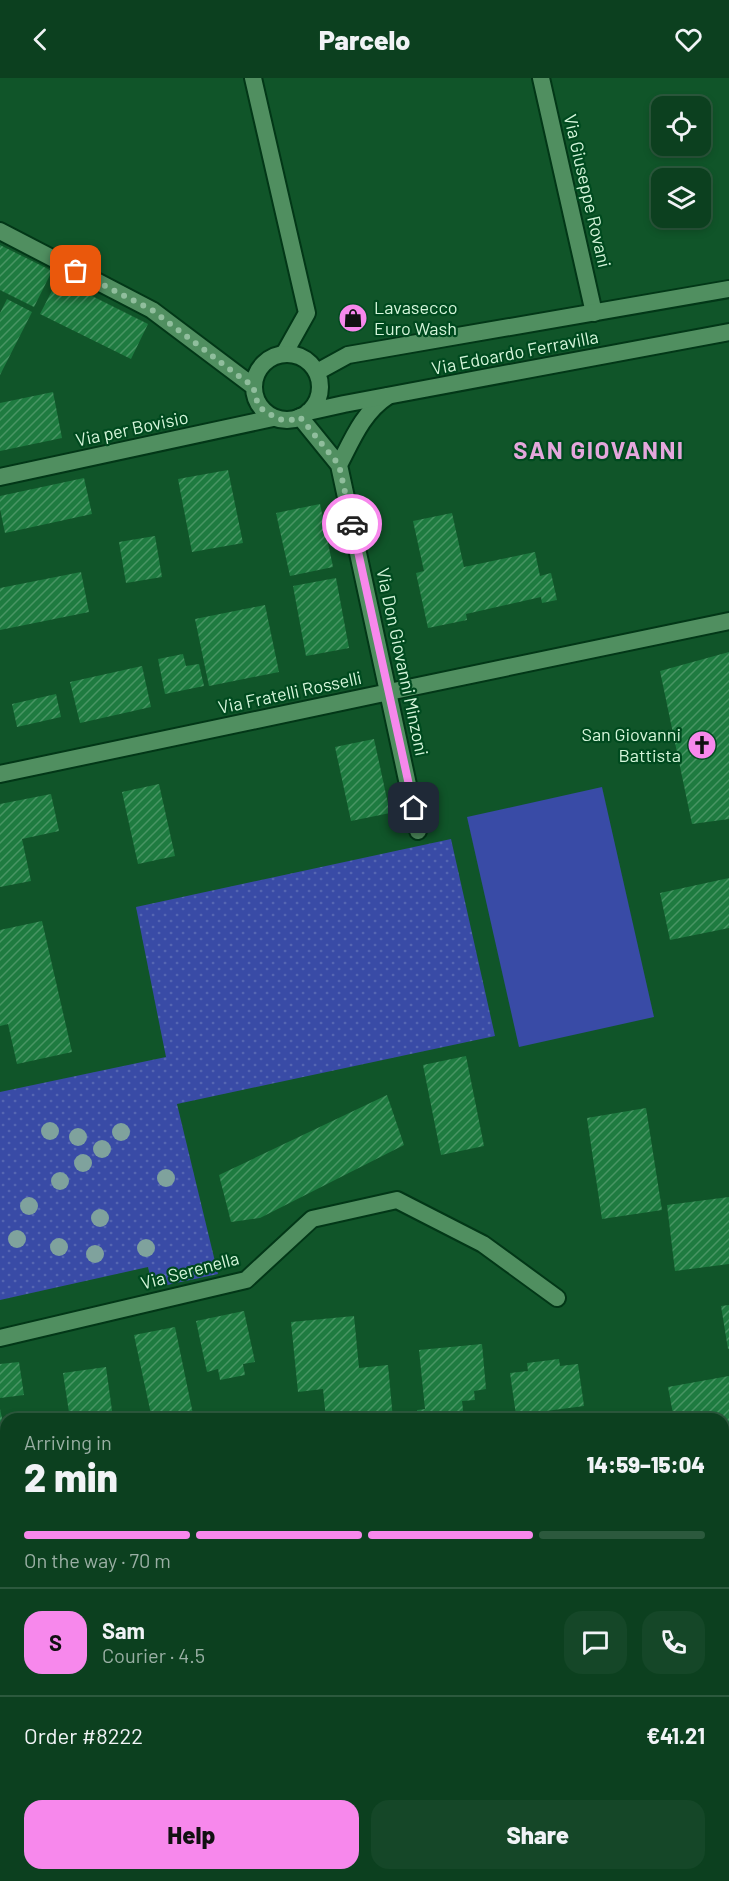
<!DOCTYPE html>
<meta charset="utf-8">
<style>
body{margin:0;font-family:Barlow,sans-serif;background:#154728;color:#f1f3f6;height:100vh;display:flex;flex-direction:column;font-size:22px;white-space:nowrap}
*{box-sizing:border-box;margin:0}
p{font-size:20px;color:#9aafa4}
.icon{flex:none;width:33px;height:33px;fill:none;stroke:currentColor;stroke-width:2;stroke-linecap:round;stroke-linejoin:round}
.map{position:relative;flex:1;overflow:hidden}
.panel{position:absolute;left:0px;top:1335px;width:729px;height:468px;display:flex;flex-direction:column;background:#0c401f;border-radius:18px 18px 0 0;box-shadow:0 3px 9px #0003,0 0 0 2px #2c593d}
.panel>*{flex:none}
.controls{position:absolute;left:651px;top:18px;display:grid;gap:12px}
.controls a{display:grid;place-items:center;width:60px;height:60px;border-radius:12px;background:#0c401f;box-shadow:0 3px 9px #0003,0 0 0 2px #2c593d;font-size:30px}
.pin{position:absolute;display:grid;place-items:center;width:51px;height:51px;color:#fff;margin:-26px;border-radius:12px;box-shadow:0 3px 9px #0006}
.courier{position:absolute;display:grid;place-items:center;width:60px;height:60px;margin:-30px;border:4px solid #f788ec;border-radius:50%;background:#fff;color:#222;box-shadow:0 2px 8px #0007}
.head em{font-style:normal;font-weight:800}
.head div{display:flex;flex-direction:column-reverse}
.head{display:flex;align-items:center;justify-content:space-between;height:102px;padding:0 24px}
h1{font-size:39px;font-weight:800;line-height:45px}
.bar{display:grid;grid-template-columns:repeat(4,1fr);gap:9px 6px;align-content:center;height:72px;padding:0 24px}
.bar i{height:8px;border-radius:4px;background:#2c593d}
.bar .on{background:#f788ec}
.bar p{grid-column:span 4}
.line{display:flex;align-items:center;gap:15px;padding:0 24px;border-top:2px solid #2c593d}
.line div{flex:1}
.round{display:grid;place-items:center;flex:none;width:63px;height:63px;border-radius:18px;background:#154728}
.primary-button{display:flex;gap:12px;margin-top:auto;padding:12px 24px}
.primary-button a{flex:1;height:69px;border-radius:18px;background:#f788ec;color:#111;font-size:24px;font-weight:800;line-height:69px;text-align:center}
.primary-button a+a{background:#154728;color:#f1f3f6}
header{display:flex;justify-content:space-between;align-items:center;height:78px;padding:0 24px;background:#0c401f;font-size:27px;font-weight:800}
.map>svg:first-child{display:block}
.park{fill:#394ba6}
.garden{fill:url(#garden-dots)}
.building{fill:url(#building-hatch)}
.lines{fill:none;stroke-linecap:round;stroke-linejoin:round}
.pedestrian-casing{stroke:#023717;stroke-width:20}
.minor-casing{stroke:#023717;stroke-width:20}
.tertiary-casing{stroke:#023717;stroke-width:20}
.path{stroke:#4d8760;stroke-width:4;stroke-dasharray:1.5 4.5;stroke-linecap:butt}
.pedestrian{stroke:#508f60;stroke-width:16}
.minor{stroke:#508f60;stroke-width:16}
.tertiary{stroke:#508f60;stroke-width:16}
.tree{fill:#7fa29d}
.done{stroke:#90be9d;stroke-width:6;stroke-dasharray:0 10.8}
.route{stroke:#f788ec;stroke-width:8}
.labels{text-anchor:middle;stroke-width:4.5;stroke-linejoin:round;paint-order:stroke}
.street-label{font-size:18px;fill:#d5f6db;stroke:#004a1f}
.poi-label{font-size:18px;fill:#d5f6db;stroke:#004a1f;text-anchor:start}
.district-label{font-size:24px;font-weight:bold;letter-spacing:1.5px;fill:#e4a7dc;stroke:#004a1f}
</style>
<header><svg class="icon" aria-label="back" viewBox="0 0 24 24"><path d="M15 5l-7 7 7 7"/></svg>Parcelo<svg class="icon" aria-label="heart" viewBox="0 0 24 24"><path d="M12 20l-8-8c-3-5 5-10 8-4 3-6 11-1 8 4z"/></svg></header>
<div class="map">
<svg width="729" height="1803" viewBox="0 0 729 1803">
<defs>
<pattern id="garden-dots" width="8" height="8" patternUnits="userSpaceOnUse" patternTransform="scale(1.5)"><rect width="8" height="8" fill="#394ba6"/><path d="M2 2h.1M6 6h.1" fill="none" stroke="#5566b2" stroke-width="1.8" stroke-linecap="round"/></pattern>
<pattern id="building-hatch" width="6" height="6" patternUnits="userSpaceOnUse" patternTransform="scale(1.5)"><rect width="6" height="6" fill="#1e7b40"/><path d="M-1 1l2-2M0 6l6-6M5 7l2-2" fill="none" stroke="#489564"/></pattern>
</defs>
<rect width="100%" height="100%" fill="#105529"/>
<!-- park -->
<path class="park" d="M602,709L654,939L519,969L467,739Z"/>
<!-- garden -->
<path class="garden" d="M451,761L495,958L177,1026L218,1196L153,1210L148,1189L0,1222V1014L166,979L136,829Z"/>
<!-- building -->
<path class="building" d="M0,167L52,193L34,229L0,212Z
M58,201L148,246L131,281L40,236Z
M7,221L32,234L0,297V235Z
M53,314L62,360L0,373V325Z
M228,392L243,465L192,474L178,401Z
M84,400L92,436L5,455L0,431V418Z
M320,426L333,489L290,498L276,435Z
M452,435L464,489L535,474L540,498L551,495L557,522L542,525L541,519L466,536L467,542L428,550L416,495L424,493L413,443Z
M155,458L162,499L126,505L119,464Z
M81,494L89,534L0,552V510Z
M336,500L349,570L306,578L293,508Z
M265,527L279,594L209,608L195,541Z
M729,574V741L692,746L660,593Z
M183,576L186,588L199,586L204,608L165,616L158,581Z
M142,588L151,629L80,645L70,604Z
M56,616L61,639L17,649L12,626Z
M374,661L390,735L351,743L335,669Z
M159,706L175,778L138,786L122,714Z
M51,716L59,753L22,761L31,803L0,809V726Z
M729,800V850L670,862L660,815Z
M42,843L72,974L17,986L8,946L0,948V852Z
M466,978L484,1068L441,1077L423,987Z
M387,1017L404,1067L260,1140L231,1144L219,1097Z
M646,1030L662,1132L602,1141L587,1040Z
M729,1119V1186L675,1193L667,1127Z
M729,1227V1271H728L721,1228Z
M244,1233L255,1284L243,1286L245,1297L220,1302L218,1291L207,1294L196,1243Z
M354,1238L359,1290L388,1287L393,1341H326L323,1311L298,1314L291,1244Z
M175,1249L194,1341H152L134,1257Z
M482,1266L486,1311L474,1313L475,1322L462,1323L464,1341H418L417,1332L425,1331L419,1272Z
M559,1281L560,1288L578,1286L584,1328L516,1337L510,1295L528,1293L527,1285Z
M19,1284L24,1317L0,1320V1286Z
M106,1289L113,1340L70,1341L63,1295Z
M729,1298V1345L723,1346V1341H674L668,1309Z
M0,1331L3,1345H6V1408L0,1409Z
M724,1348L729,1374V1391L723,1393Z
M6,1520V1566L0,1567V1521Z
M723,1720L729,1734V1803H700L697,1797H723Z
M151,1797H200L202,1803H153Z
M340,1797H392L394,1803H343Z
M532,1797H583L585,1803H534Z"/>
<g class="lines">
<!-- pedestrian casing -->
<g class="pedestrian-casing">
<path id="pedestrian" d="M389,614L729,543"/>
</g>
<!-- minor casing -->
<g class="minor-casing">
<path id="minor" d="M253,0L307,235L284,276
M541,0L594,235
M300,339L339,387L418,753
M339,387C352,362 363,334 388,318
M0,399L273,340
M0,696L389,614
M0,1260L246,1202L312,1141L397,1122L483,1166L557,1220
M723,1441L729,1440
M723,1518L729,1517
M0,1734L6,1763
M13,1797L14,1803"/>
</g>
<!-- tertiary casing -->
<g class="tertiary-casing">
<path id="tertiary" d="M0,153L152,232L253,308
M254 309a33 33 0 1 1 66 0a33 33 0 1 1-66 0Z
M317,294L348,277L729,211
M308,334L344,326L729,254"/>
</g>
<!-- path -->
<path class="path" d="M0,1605L6,1604"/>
<!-- pedestrian -->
<use href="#pedestrian" class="pedestrian"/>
<!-- minor -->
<use href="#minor" class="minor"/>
<!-- tertiary -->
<use href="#tertiary" class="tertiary"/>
</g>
<!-- trees -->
<g class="tree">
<circle cx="50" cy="1053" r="9"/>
<circle cx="121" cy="1054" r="9"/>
<circle cx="78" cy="1059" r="9"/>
<circle cx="102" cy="1071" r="9"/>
<circle cx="83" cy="1085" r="9"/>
<circle cx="166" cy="1100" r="9"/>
<circle cx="60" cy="1103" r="9"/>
<circle cx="29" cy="1128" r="9"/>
<circle cx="100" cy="1140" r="9"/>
<circle cx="17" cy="1161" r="9"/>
<circle cx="59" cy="1169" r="9"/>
<circle cx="146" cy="1170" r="9"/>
<circle cx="95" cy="1176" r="9"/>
</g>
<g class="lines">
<!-- done -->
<path class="done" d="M76,193L152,232L236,296L253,308L258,327L265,334L282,342H291L300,339L339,387L352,446"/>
<!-- route -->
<path class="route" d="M352,446L414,730"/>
</g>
<!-- icons -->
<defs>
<g id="shop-disc" transform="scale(1.5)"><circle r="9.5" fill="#f788ec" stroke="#004a1f"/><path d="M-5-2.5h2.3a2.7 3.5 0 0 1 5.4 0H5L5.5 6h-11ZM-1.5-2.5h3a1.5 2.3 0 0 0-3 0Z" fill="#111"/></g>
<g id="church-disc" transform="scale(1.5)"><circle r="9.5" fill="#f788ec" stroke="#004a1f"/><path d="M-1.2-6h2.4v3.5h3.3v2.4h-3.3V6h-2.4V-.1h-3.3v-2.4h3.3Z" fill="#111"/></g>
</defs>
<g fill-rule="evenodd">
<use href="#shop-disc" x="353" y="240"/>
<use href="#church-disc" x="702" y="667"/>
</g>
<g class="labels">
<!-- street labels -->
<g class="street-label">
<text transform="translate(587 113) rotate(77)" y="6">Via Giuseppe Rovani</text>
<text transform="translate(515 275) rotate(-11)" y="6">Via Edoardo Ferravilla</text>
<text transform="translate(132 351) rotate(-12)" y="6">Via per Bovisio</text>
<text transform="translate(402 584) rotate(78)" y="6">Via Don Giovanni Minzoni</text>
<text transform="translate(290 615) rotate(-12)" y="6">Via Fratelli Rosselli</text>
<text transform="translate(190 1193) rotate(-15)" y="6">Via Serenella</text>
</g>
<!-- poi labels -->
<g class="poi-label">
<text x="374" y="236">Lavasecco<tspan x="374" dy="21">Euro Wash</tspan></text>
<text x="681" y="663" text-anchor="end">San Giovanni<tspan x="681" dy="21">Battista</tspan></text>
</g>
<!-- district labels -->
<g class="district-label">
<text x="599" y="381">SAN GIOVANNI</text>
</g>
</g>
</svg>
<div class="controls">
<a><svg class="icon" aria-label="locate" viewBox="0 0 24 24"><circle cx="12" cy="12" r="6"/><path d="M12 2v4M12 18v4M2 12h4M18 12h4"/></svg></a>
<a><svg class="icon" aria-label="layers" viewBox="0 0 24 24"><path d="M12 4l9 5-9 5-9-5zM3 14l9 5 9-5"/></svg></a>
</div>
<div class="pin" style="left:76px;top:193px;background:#ea580c"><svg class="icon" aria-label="bag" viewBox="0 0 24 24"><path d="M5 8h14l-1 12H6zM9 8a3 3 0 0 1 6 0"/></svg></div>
<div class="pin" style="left:414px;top:730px;background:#1f2937"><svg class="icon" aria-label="home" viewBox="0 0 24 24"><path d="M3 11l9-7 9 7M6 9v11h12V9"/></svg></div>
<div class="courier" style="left:352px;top:446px"><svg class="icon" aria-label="car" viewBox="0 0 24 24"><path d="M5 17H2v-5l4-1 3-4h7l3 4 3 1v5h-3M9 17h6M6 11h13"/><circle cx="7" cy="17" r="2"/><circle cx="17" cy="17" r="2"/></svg></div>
<section class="panel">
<div class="head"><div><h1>2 min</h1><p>Arriving in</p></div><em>14:59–15:04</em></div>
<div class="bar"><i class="on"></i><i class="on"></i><i class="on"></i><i></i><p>On the way · 70 m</p></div>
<div class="line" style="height:108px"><b class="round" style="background:#f788ec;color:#111">S</b><div><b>Sam</b><p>Courier · 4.5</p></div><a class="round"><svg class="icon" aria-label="chat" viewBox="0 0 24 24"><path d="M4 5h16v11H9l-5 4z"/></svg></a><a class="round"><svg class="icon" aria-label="phone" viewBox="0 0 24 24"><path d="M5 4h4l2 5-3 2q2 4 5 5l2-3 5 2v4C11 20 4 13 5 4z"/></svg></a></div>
<div class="line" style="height:78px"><div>Order #8222</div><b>€41.21</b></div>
<div class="primary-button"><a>Help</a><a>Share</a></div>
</section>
</div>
